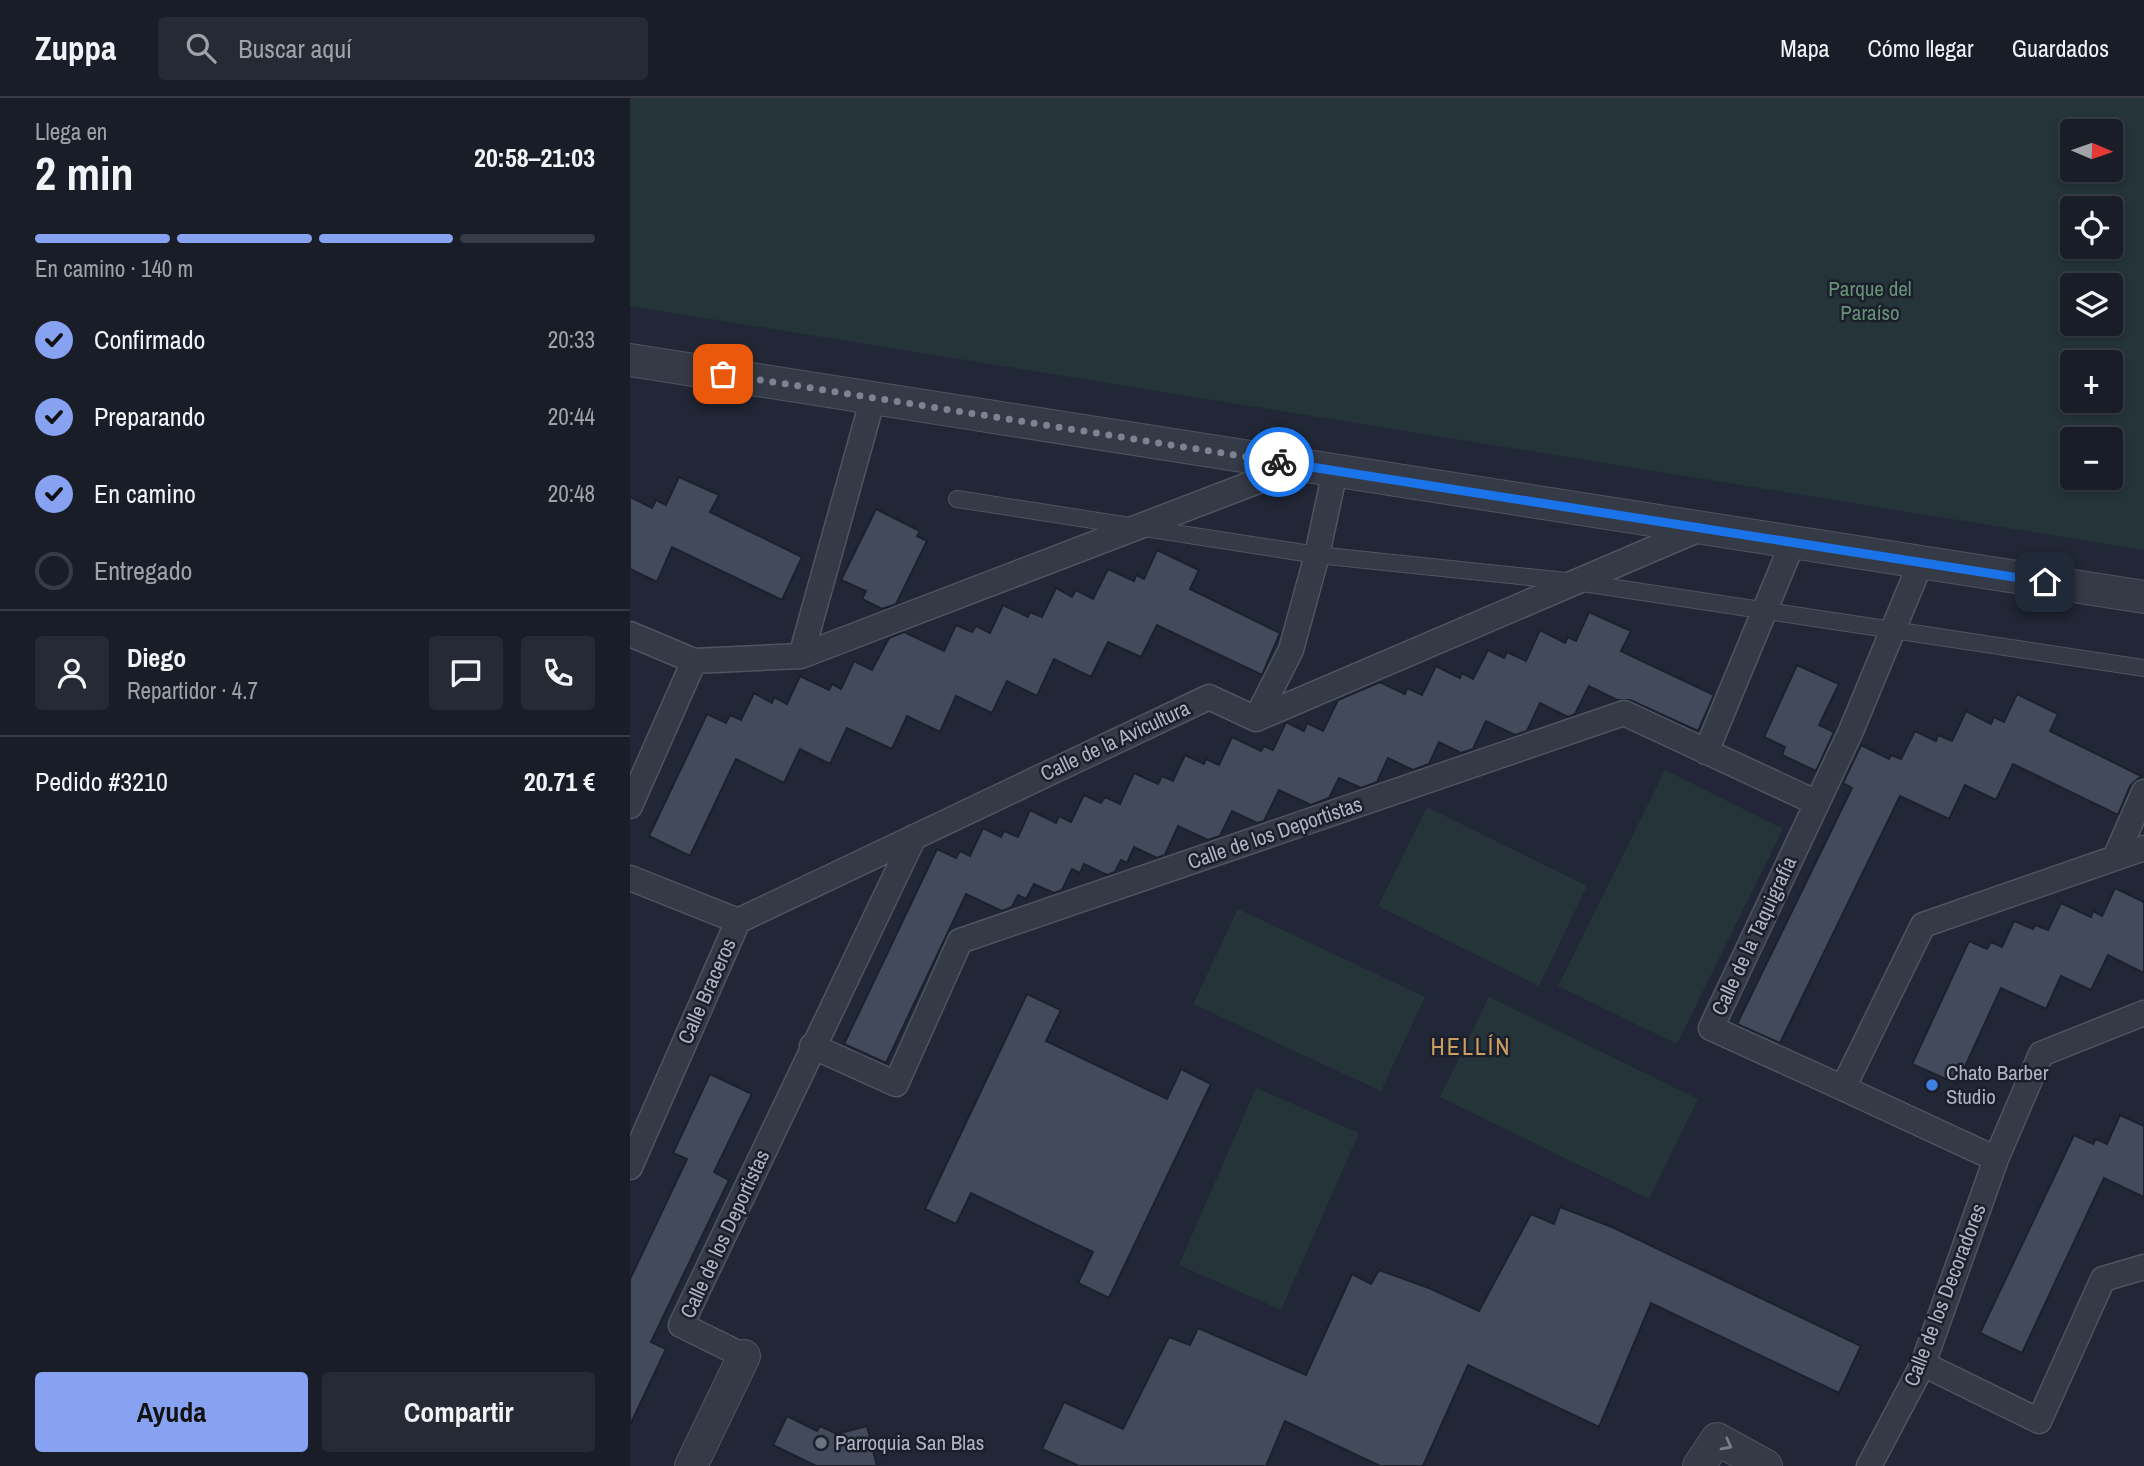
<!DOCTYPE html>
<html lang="es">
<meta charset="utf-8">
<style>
body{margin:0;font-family:"Archivo Narrow",sans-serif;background:#262a34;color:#f1f3f6;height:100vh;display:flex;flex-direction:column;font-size:26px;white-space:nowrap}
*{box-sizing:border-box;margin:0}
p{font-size:23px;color:#9fa2a8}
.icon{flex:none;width:38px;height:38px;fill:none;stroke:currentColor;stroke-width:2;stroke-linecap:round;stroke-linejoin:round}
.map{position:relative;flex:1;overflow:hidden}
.side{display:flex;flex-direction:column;background:#191d28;width:630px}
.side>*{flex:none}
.needle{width:46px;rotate:92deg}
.fabs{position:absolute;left:1430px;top:21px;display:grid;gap:14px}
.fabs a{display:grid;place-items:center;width:63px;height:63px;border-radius:7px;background:#191d28;box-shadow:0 4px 10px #0003,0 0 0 2px #373b45;font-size:35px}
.pin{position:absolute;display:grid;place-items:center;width:60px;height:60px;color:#fff;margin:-30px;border-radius:14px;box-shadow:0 4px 10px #0006}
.courier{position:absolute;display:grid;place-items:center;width:70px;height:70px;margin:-35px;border:5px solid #1a73e8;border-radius:50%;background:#fff;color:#222;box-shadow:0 2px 9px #0007}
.overview em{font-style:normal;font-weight:700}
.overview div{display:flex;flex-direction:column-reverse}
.overview{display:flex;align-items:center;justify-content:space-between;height:119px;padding:0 35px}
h1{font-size:46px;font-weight:700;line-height:52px}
.bar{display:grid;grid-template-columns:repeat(4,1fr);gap:10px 7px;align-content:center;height:84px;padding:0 35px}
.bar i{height:9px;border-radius:5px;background:#373b45}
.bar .on{background:#87a2f1}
.bar p{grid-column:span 4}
.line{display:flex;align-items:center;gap:18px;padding:0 35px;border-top:2px solid #373b45}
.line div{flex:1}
.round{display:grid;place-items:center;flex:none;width:74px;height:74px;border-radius:7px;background:#262a34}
ol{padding:0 35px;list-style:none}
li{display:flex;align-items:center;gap:21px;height:77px}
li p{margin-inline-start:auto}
li .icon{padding:7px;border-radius:50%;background:#87a2f1;color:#111;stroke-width:4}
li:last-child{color:#9fa2a8}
li i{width:38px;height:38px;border:4px solid #373b45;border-radius:50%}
.primary-button{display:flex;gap:14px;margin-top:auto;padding:14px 35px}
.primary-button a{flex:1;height:80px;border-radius:7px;background:#87a2f1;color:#111;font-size:28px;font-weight:700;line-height:80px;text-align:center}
.primary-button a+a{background:#262a34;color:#f1f3f6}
header{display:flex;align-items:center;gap:42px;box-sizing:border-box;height:98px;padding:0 35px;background:#191d28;border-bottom:2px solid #373b45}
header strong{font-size:33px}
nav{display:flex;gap:38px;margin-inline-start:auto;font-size:24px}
.search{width:490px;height:63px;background:#262a34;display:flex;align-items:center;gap:18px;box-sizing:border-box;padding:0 24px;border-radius:7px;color:#9fa2a8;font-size:26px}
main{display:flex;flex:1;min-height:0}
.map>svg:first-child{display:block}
.green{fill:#243438;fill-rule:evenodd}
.building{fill:#434a5b;stroke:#1c212d;stroke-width:2}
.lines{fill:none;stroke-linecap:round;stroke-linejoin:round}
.service-casing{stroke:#4f5461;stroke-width:18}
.pedestrian-casing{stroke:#4f5461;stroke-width:27}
.minor-casing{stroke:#4f5461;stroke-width:34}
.service{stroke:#353a47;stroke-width:16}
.pedestrian{stroke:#353a47;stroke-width:24}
.minor{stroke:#353a47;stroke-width:32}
.oneway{stroke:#787d8b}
.done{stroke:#7d8392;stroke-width:7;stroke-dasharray:0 12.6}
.route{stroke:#1a73e8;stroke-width:9}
.shop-dot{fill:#3f7fe0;stroke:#1a1f2b;stroke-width:2.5}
.worship-dot{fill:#6b7280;stroke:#1a1f2b;stroke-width:2.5}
.labels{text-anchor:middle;stroke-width:5;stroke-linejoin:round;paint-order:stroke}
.park-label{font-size:21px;fill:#689277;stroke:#1a1f2b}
.street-label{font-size:21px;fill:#afb4c3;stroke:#1a1f2b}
.poi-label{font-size:21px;fill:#afb4c3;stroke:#1a1f2b;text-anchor:start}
.quarter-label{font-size:24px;letter-spacing:2px;fill:#cc9e61;stroke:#1a1f2b}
</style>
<header>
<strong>Zuppa</strong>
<div class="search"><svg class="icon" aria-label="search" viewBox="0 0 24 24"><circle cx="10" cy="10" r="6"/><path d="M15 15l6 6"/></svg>Buscar aquí</div>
<nav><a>Mapa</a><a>Cómo llegar</a><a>Guardados</a></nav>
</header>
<main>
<section class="side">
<div class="overview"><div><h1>2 min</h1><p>Llega en</p></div><em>20:58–21:03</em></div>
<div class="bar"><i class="on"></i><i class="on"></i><i class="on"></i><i></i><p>En camino · 140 m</p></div>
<ol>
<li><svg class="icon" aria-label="check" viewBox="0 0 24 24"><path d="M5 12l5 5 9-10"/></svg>Confirmado<p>20:33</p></li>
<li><svg class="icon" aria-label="check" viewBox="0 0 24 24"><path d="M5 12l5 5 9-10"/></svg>Preparando<p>20:44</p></li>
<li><svg class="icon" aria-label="check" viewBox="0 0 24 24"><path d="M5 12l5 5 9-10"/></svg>En camino<p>20:48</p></li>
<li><i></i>Entregado</li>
</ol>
<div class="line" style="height:126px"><a class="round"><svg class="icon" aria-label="person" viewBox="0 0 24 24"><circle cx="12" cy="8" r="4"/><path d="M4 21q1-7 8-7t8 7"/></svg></a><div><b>Diego</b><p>Repartidor · 4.7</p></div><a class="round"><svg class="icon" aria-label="chat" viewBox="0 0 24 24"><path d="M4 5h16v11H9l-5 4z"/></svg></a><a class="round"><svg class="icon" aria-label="phone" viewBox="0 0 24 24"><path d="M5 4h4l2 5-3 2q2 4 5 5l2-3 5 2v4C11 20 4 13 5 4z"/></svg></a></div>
<div class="line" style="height:91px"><div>Pedido #3210</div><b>20.71 €</b></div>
<div class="primary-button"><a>Ayuda</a><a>Compartir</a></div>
</section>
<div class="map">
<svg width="1514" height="1368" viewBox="0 0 1514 1368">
<rect width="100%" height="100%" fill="#212736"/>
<!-- green -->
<path class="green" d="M0,0H1514V452L0,208ZM1442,33H1480V72H1442ZM1442,110H1480V149H1442ZM1442,187H1480V226H1442ZM1442,264H1480V303H1442ZM1442,341H1480V380H1442Z
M1035,672L1153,731L1047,946L928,888Z
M797,709L957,788L909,888L748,808Z
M608,811L795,899L751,993L563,906Z
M859,899L1068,1001L1019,1101L810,999Z
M626,990L729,1035L651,1212L549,1167Z"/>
<!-- building -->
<path class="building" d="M49,379L89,397L80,414L172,459L152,502L42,449L27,484L0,471V399L22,410L26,402L36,407Z
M246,411L290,433L287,438L297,443L266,506L252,511L232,501L236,493L211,482Z
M527,452L569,472L560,491L650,535L632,577L527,527L511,559L478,544L461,579L424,561L407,598L377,583L362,615L326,598L310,634L277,618L262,651L217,630L200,666L170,651L154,685L106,661L60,758L19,738L77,616L96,625L100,617L111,622L124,595L142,605L144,599L157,606L170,578L199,592L202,586L211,591L224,563L242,572L259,540L274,534L314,553L326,527L342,534L346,528L360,535L373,507L398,519L400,514L412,519L426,490L442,499L446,492L463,501L478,471L504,483L506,477L514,481Z
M959,514L1001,533L991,553L1084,597L1068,633L1000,602H987L959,588L945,616L938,619L910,605L897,633L885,637L856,623L843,651L831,655L809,644L799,666L783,672L758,660L747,684L731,690L709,680L699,700L681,707L649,692L634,723L627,725L602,713L590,738L578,742L548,728L535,757L527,760L504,749L497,765L491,762L485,774L477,777L454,766L450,775L442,771L432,792L424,795L404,786L396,801L388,797L382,809L372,813L336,796L256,965L214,946L307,751L326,760L330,753L340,758L353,730L371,739L374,733L388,739L400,712L426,725L429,718L441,724L454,697L471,705L475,699L490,706L504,675L528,686L532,678L543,683L555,657L574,666L576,661L589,667L602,639L631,653L634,648L643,652L656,624L674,633L677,625L693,633L708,602L750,584L775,596L777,590L792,597L806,568L830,580L832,575L843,581L858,552L874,560L877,554L896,563L910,532L935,545L938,539L946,543Z
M1167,567L1209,586L1189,627L1204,634L1186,673L1152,657L1155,649L1134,639Z
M1387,596L1428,616L1420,633L1511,678L1500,688L1488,717L1383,666L1366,702L1335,687L1319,721L1270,698L1150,945L1107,926L1222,690L1213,685L1231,647L1259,661L1261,657L1271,661L1285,633L1306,643L1308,637L1322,643L1336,613L1361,626L1364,619L1374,624Z
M1485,790L1514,804V875L1478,857L1461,892L1431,878L1416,911L1371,890L1327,986L1282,966L1339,843L1357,851L1361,844L1372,849L1384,823L1403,831L1405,827L1418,832L1431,805L1461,819L1463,813L1472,818Z
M397,896L431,912L416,943L537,1001L551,971L581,986L479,1200L448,1185L463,1154L341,1095L326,1126L295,1111Z
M80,976L122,996L84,1074L99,1082L21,1244L36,1251L0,1327V1181L57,1061L43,1055Z
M1490,1017L1514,1028V1099L1474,1080L1392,1255L1350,1235L1444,1037L1463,1046L1466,1041L1477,1046Z
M930,1109L982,1129L1231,1248L1209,1295L1021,1205L969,1329L838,1267L793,1368H750L655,1323L636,1368H449L412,1351L434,1304L493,1331L539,1239L560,1247L568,1230L676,1277L722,1176L741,1186L749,1172L799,1190L849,1213L901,1116L924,1126Z
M157,1318L187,1333L190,1328L207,1336L237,1328L247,1368H186L143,1347Z"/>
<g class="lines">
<!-- service casing -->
<g class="service-casing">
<path id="service" d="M327,401L687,457L946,484L1514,570"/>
</g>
<!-- pedestrian casing -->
<g class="pedestrian-casing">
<path id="pedestrian" d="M1291,464L1221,633L1081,930L1213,990L1293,827L1514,750
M0,536L64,563L171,558L670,367
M171,558L243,300
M626,621L1072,430
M1076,654L1163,444
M0,708L64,563
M1485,760L1514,694
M0,780L108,823L0,1069
M108,823L579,599L626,621L661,552L687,457L705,373
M182,948L266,986L330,843L994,615L1187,705
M1213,990L1366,1061L1293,1266L1239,1368
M1366,1061L1411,956L1514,915
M114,1258L51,1227L284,739
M1293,1266L1409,1323L1473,1181L1514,1169"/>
</g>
<!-- minor casing -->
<g class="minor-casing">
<path id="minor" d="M0,262L1514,499
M61,1368L114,1258
M1069,1368L1087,1341L1136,1368"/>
</g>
<!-- service -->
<use href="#service" class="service"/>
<!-- pedestrian -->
<use href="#pedestrian" class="pedestrian"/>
<!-- minor -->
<use href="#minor" class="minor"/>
</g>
<!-- one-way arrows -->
<defs><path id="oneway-chevron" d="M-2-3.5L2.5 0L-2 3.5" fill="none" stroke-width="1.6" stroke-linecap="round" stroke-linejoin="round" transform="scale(1.75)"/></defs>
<use class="oneway" href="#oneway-chevron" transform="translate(1097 1347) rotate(28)"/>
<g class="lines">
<!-- done -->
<path class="done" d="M93,276L649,364"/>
<!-- route -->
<path class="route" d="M649,364L1415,484"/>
</g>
<!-- markers -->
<circle class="shop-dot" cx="1302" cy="987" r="7"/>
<circle class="worship-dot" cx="191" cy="1345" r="7"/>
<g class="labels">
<!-- park labels -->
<g class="park-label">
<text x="1240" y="198">Parque del<tspan x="1240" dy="24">Paraíso</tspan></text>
</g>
<!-- street labels -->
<g class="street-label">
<text transform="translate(485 643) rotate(-25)" y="7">Calle de la Avicultura</text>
<text transform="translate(645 735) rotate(-19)" y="7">Calle de los Deportistas</text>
<text transform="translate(1124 838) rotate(-65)" y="7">Calle de la Taquigrafía</text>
<text transform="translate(77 893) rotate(-66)" y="7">Calle Braceros</text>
<text transform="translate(95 1136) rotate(-65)" y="7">Calle de los Deportistas</text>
<text transform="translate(1315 1197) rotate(-69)" y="7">Calle de los Decoradores</text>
</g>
<!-- poi labels -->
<g class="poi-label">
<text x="1316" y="982">Chato Barber<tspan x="1316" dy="24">Studio</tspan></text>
<text x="205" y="1352">Parroquia San Blas</text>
</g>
<!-- quarter labels -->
<g class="quarter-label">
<text x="841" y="957">HELLÍN</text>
</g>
</g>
</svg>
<div class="fabs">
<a><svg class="needle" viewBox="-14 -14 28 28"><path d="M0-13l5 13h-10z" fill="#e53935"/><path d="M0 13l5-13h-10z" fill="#9fa2a8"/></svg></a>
<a><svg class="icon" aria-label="locate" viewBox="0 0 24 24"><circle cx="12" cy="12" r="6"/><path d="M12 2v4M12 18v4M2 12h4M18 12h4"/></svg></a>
<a><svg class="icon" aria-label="layers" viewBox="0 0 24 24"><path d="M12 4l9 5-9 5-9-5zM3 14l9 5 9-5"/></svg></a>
<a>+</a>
<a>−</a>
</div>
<div class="pin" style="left:93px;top:276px;background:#ea580c"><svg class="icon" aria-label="bag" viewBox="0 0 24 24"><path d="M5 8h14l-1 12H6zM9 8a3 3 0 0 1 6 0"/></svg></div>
<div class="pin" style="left:1415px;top:484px;background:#1f2937"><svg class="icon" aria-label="home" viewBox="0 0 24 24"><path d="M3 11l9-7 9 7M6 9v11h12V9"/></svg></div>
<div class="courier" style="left:649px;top:364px"><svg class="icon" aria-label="bike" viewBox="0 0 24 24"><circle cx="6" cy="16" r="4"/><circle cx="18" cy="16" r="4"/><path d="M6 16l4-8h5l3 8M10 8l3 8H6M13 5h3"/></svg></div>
</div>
</main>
